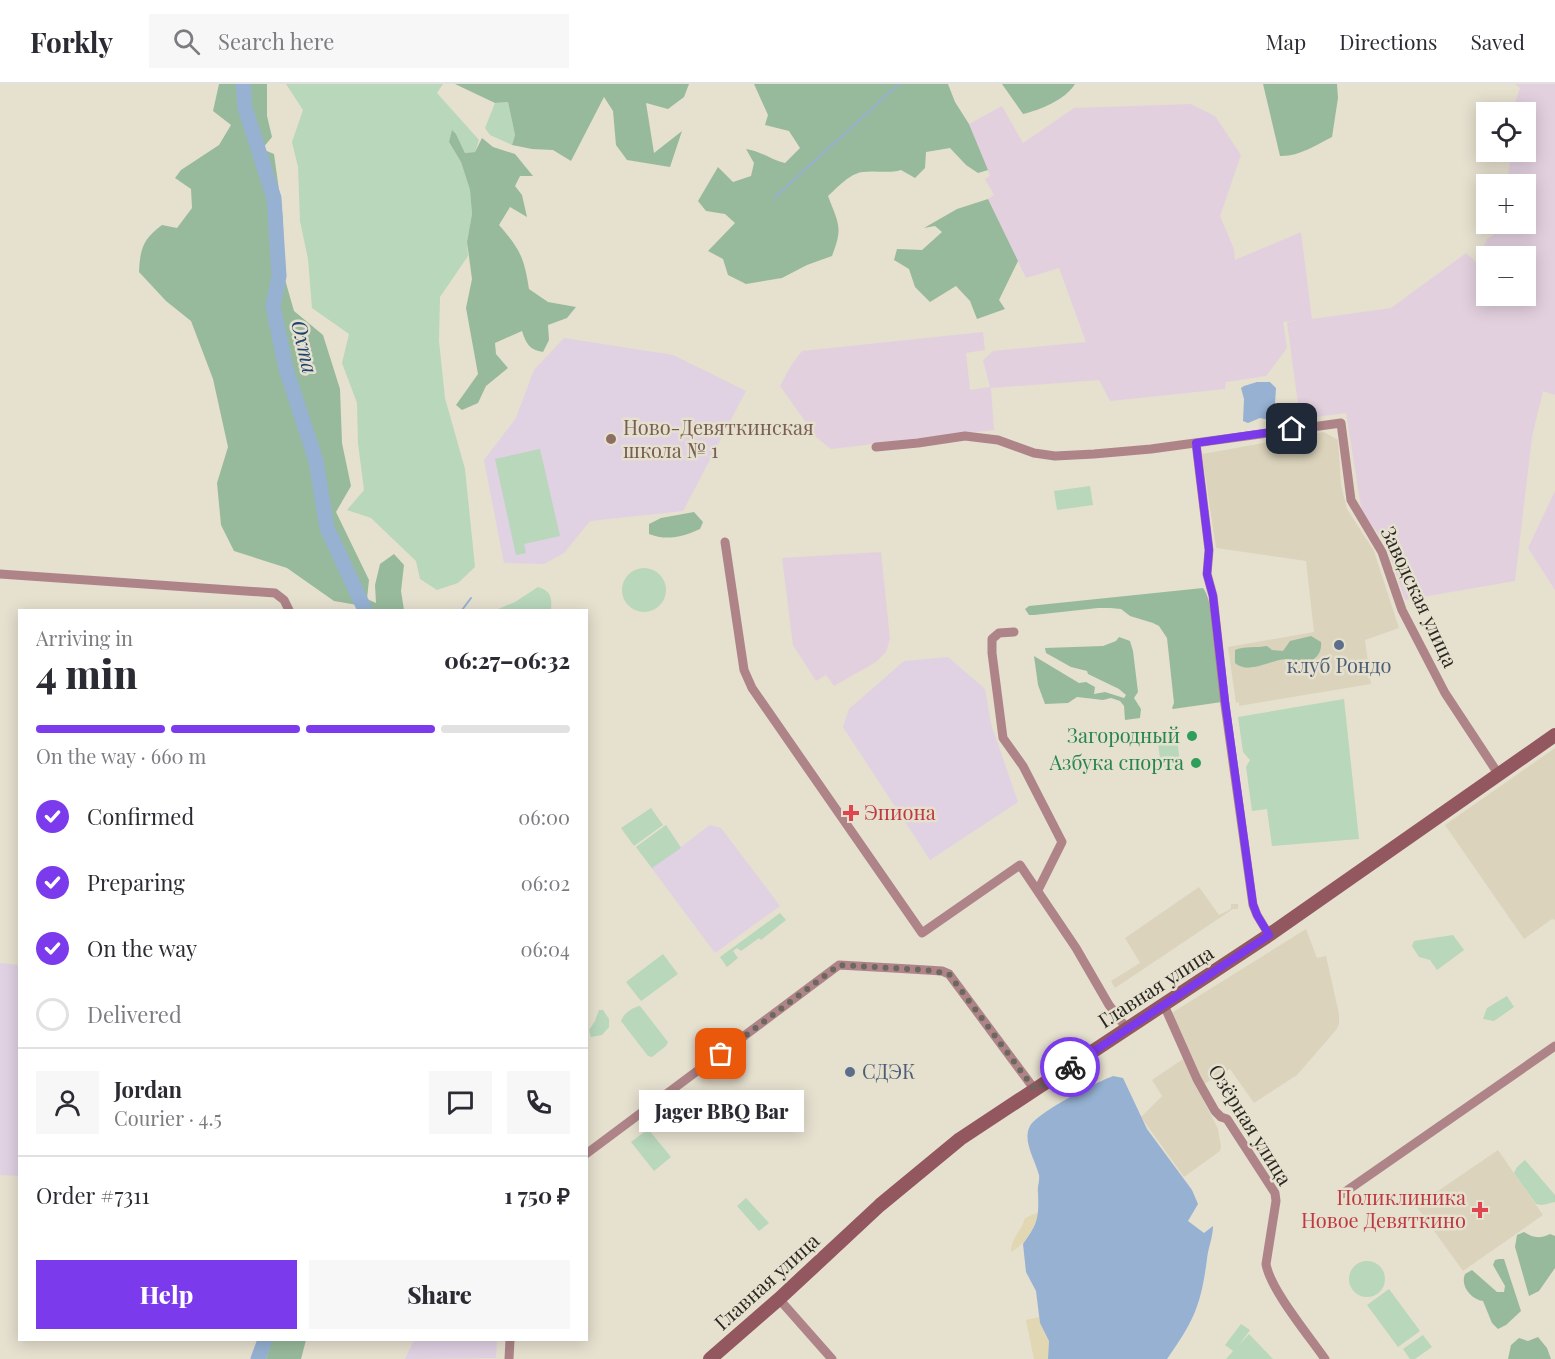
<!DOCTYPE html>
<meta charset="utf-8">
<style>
body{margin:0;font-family:"Playfair Display",serif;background:#f7f7f7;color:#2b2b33;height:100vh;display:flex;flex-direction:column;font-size:22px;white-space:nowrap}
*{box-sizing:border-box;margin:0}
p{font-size:20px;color:#7c7c81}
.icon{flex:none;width:33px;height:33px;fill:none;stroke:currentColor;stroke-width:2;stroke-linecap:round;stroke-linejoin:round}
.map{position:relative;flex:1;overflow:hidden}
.details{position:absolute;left:18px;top:525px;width:570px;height:732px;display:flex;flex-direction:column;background:#fff;border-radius:0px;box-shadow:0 3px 15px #0003}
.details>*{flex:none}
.tools{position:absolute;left:1476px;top:18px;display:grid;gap:12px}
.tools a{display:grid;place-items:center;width:60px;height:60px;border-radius:0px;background:#fff;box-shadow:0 3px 15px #0003;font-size:30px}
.pin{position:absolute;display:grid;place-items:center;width:51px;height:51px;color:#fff;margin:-26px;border-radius:12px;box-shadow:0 3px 9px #0006}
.courier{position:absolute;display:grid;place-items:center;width:60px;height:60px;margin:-30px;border:4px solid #7c3aed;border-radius:50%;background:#fff;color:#222;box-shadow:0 2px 8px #0007}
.bubble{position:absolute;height:42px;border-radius:0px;background:#fff;box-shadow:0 3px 15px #0003;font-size:20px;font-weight:800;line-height:42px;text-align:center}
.summary em{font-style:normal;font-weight:800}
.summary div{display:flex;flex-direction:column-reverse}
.summary{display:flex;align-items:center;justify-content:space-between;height:102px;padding:0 18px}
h1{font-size:39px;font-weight:800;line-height:45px}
.bar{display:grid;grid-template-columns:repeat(4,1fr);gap:9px 6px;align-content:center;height:72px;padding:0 18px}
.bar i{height:8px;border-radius:4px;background:#e1e1e2}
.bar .selected{background:#7c3aed}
.bar p{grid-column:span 4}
.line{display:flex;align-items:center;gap:15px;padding:0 18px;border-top:2px solid #e1e1e2}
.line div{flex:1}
.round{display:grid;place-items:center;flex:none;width:63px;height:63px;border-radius:0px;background:#f7f7f7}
ol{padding:0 18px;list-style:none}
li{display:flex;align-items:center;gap:18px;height:66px}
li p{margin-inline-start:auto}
li .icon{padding:6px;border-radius:50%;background:#7c3aed;color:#fff;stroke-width:4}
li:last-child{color:#7c7c81}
li i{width:33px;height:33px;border:3px solid #e1e1e2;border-radius:50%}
.cta{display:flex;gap:12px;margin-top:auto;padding:12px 18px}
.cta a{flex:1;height:69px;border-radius:0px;background:#7c3aed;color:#fff;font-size:24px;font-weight:800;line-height:69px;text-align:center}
.cta a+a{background:#f7f7f7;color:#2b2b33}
header{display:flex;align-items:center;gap:36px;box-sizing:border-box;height:84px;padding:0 30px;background:#fff;border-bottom:2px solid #e1e1e2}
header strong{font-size:28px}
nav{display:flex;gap:33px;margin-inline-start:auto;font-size:21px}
.search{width:420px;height:54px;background:#f7f7f7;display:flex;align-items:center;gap:15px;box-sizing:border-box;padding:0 21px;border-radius:0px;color:#7c7c81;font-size:22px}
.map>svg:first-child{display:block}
.built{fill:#dbd3bb}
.industrial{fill:#e3d0df;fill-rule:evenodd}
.education{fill:#e0d1e3}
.green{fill:#b8d7bb}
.forest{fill:#98ba9c}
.sand{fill:#e1d7b2}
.water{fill:#96b1d2}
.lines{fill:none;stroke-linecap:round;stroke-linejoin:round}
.stream{stroke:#96b1d2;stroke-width:2}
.river{stroke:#96b1d2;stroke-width:15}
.minor{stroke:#ae8488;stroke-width:9}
.secondary{stroke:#92575f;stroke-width:14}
.done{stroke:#6c685f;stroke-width:6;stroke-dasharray:0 10.8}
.route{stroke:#7c3aed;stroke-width:8}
.education-dot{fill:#8d6e63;stroke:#e6e0cf;stroke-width:2}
.service-dot{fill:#5c6f8a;stroke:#e6e0cf;stroke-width:2}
.leisure-dot{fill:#2e9e5b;stroke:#e6e0cf;stroke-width:2}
.health-dot{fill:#e0444e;stroke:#e6e0cf;stroke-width:2}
.labels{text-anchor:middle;stroke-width:5;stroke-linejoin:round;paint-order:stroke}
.education-label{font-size:20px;fill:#785e54;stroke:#e6e0cf;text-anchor:start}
.street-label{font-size:20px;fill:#2a2822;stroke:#e6e0cf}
.service-label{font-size:20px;fill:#4e5e75;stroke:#e6e0cf}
.leisure-label{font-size:20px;fill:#27864d;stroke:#e6e0cf;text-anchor:end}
.health-label{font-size:20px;fill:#be3a42;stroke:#e6e0cf;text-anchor:start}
.water-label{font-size:21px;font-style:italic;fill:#1e4570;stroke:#e6e0cf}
</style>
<header>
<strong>Forkly</strong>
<div class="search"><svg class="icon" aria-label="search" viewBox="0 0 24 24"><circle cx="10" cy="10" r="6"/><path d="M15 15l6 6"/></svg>Search here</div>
<nav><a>Map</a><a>Directions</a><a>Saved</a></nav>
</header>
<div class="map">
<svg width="1555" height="1275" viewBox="0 0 1555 1275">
<rect width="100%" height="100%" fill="#e6e0cf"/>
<!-- built -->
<path class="built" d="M1324,348L1338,356L1341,401L1347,425L1374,467L1399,544L1365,556L1371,600L1239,622V618L1236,619L1228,563L1314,548L1306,477L1216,464L1202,370Z
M1555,664V836L1552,835L1524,855L1445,741Z
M1199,803L1219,831L1231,825V820H1238V825H1233L1115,904L1111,897L1140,879L1125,854Z
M1306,845L1317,874L1326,872L1339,930V940L1336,946L1297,991L1254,1019L1230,985L1204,1000L1170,930Z
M1183,975L1218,1045L1221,1063L1220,1067L1184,1093L1141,1033L1162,1012L1152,996Z
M1498,1066L1543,1131L1463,1187L1416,1122Z"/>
<!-- industrial -->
<path class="industrial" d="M1515,0H1555V311L1543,307L1532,353L1515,497L1405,516L1385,458L1362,429L1346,329L1300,335L1287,238L1298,236L1283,238L1287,264L1266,292L1226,298L1225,305L1110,317L1099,296L991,304L994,346L831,365L817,354L780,302L792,280L802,267L983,248L985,266L966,269L970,306L990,303L983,276L993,267L1086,258L1059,184L1026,194L988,115L994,111L985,95L990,92L969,40L1002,22L1023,59L1074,24L1191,20L1215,32L1241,71L1220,132L1234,165L1235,176L1301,148L1312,235L1391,224L1466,169L1476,178L1487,155L1497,149L1499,140H1526V100H1506L1512,68H1526V28H1520L1521,22L1515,19L1520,4ZM1486,172H1526V212H1486Z
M1555,407V506L1528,464Z
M881,468L890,555L886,568L876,578L834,602L826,591L816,597L793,561L782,474Z"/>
<!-- education -->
<path class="education" d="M564,254L673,271L746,307L683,427L590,437L564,469L544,480L504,479L484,376L516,334L534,286Z
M948,573L985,605L991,640L1018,718L930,776L843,643L849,625L904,577Z
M666,741L681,763L710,741L721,744L780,822L715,869L636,763Z
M0,879L19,881V1092L0,1091Z
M414,1256H497L496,1274L405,1275Z"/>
<!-- green -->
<path class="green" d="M286,0H443L437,9L479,56L475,68L465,69L456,50L449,58L461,78L470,106L472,130L467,158L468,172L440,213L439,257L445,314L465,385L475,483L458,499L437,506L420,495L416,477L371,434L347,426L364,406L358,359L357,319L342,279L349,250L312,224L308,175L300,137L298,83L292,58L303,26Z
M508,18L515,51L512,61L490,51L485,44L495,19Z
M540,365L560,452L524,460L526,469L516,471L495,375Z
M1090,402L1093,421L1057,426L1054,407Z
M622 506a22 22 0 1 1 44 0a22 22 0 1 1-44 0Z
M538,503C551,507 552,513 551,526H496L515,518Z
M1344,615L1359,755L1272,762L1267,725L1252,727L1246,683L1250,676L1243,668L1238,633Z
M1176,649L1181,685L1164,687L1161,682L1157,652Z
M651,724L663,741L634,762L621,744Z
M666,741L681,764L652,784L636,763Z
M780,829L786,836L761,856L759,854L741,867L737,864L733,867L738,874L727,883L720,873Z
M1453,851L1464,866L1437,886L1430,876L1419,873L1412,862L1414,857Z
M663,870L678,890L641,917L626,898Z
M1507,912L1514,923L1494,937L1483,935L1487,924Z
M640,922L668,958L666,962L652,973L648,972L621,937C623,930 633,923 640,922Z
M599,926H603L609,935V943L602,951L591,953L589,946L595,937Z
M648,1045L671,1073L654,1087L631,1058Z
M1525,1076L1555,1111V1118L1542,1121L1536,1120L1514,1089L1517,1083Z
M746,1114L769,1139L759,1147L737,1122Z
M1349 1195a18 18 0 1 1 36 0a18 18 0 1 1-36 0Z
M1389,1205L1420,1247L1398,1263L1367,1221Z
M1241,1240L1250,1246L1239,1261L1249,1250L1273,1275H1226L1233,1267L1225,1261Z
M1423,1251L1432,1263L1415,1275H1410L1403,1265Z"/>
<!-- forest -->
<path class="forest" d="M219,0H267V32L272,53L262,65L274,70L283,135L284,192L294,227L323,251L340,305L342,359L351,402L336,428L369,496L367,515L376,519L375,501L380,480L394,470L404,481L401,507L404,526H366L363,522L334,517L287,484L234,467L221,441L217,399L228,363L213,295L191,237L166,217L139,188C140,165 143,155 162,141L177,144L192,124L191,105L175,94L181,86L219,61L231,41L213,27Z
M455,0H689L684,13L668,25L646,19L654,69L682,47L670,83L627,76L616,61L613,27L604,13L571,77L553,66L532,65L512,61L515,51L508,18L495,19Z
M754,0H948L955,18L969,40L988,86L978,89L966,81L950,64L926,68L925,84L915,94L901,86C888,90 877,86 863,88C850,89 837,104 828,112C839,141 843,143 832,172L807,181L782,194L746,200L728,191L723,175L708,167L735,139L725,130L706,127L698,117L718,83L733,98L751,92L754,79L746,65C761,67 771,76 785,79L800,64L789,47L765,41L768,31Z
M1002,0H1075C1065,16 1040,26 1023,30Z
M1263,0H1337L1338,14L1332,53C1316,61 1298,73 1280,72Z
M452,46L456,50L465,69L475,68L482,54L493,63L515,70L533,92H520L515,102L522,111L527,133L510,123L499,141C520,165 524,173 529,205L548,218L576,223L567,234L548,241L549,256L543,268C530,266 526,260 522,247L495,259L496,270L508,284L486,302L478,319L462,326L456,321L478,290L466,224L472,195L467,158L472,130L470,106L461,78L449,58Z
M988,115L1018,177L999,216L1005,225L977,235L970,217L956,202L930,218L915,203L909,185L894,176L897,165L922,166L942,148L935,142L924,144L957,125Z
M694,428L703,438L700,445C683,453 666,457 649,450V440L661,434Z
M1203,504C1215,517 1219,596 1222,618L1173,625L1172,624L1174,619L1167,554L1159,542L1153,539L1130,532L1121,525L1110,524H1098L1034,531H1029L1025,525L1029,522Z
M1311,552L1321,558C1322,566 1318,574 1310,577C1303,579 1294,575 1286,575C1270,576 1249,591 1235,579V566C1244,562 1256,564 1267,562L1272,566L1283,567L1290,557Z
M1119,553L1130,557L1133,567L1138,608L1134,614L1141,625L1140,634L1125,636L1124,622L1120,617L1111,614L1103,616L1077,613L1068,619L1045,620L1038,601L1034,572L1079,599L1086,598L1095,603L1094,610L1105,608L1124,614L1126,611L1119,605L1088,590L1087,587L1071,583L1046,569L1045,564L1103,562L1116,557Z
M1524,1148C1534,1154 1539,1155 1550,1150L1555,1152V1184L1539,1207L1529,1212L1515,1163L1517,1151Z
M1499,1175H1504L1521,1227L1506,1241L1498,1245L1492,1239L1483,1217C1471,1215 1460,1202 1465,1190L1472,1186L1497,1208H1504L1505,1202L1493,1181L1495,1176Z
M1538,1253L1547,1264L1551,1275H1508L1511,1261L1519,1254L1528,1257Z
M272,1256H306L301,1275H266Z"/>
<!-- sand -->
<path class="sand" d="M1039,1128C1034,1145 1027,1159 1011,1168C1011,1153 1022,1147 1025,1134Z
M1039,1233L1040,1239L1049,1257L1048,1275H1034L1026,1236Z"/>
<!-- water -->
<path class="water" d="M1257,298H1270L1276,304L1274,337L1260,334L1248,339L1243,337L1244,315L1241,304L1244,302Z
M1113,992L1123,994L1147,1045L1192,1106L1198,1120L1188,1137L1204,1149L1213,1142C1213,1153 1208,1164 1207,1175C1201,1221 1194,1237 1167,1275H1048L1049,1257L1040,1239L1036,1207L1026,1188L1023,1160C1038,1139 1039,1134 1038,1109C1037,1103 1040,1097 1039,1091C1035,1076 1022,1056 1030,1042C1038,1028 1097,998 1113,992Z"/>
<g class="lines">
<!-- stream -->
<path class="stream" d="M774,114L899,0
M462,526L471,514"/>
<!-- river -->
<path class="river" d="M243,0L245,24L274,114L279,192L273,222L286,285L316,377L327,444L365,526
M258,1275L265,1256"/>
<!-- minor -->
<path class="minor" d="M1196,359L1209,466L1207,490L1213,512L1225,621L1253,821L1257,831L1269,851
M876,363L918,359L965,352L998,356L1034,369L1055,372L1094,370L1151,365L1341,339L1351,416L1382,468L1402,526L1445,609L1499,691
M725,458L744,586L752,604L922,849L1020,781L1076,864L1109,921L1127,945
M0,490L275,509L284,516L289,526
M1014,548L999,549L992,555V569L1003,654L1023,682L1062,758L1038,806
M1164,921L1197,995L1215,1027L1221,1033L1227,1035L1275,1109L1276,1117L1266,1180C1270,1205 1309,1252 1325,1275
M586,1070L839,881L910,885L942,887L949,890L1035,1006
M1342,1110L1555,962
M779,1215L832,1275
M509,1275L510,1256"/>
<!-- secondary -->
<path class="secondary" d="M710,1275L779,1215L880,1121L960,1055L1269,851L1555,651"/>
</g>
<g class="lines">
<!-- done -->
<path class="done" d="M721,970L839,881L926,886L949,890L1035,1006L1070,983"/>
<!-- route -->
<path class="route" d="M1070,983L1269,851L1257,831L1253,820L1225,617L1213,512L1207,490L1209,466L1196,359L1292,345"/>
</g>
<!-- markers -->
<circle class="education-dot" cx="611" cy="355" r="6"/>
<g class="service-dot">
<circle cx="1339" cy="561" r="6"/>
<circle cx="850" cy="988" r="6"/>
</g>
<g class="leisure-dot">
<circle cx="1192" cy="652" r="6"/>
<circle cx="1196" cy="679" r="6"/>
</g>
<g class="health-dot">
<path d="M848 720h6v6h6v6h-6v6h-6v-6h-6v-6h6z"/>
<path d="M1477 1117h6v6h6v6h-6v6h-6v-6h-6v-6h6z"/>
</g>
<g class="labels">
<!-- education labels -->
<g class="education-label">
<text x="623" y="351">Ново-Девяткинская<tspan x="623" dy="23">школа № 1</tspan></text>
</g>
<!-- street labels -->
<g class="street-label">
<text transform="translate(1419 513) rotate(65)" y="7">Заводская улица</text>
<text transform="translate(1156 903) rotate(-33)" y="7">Главная улица</text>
<text transform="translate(1250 1041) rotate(58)" y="7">Озёрная улица</text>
<text transform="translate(767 1198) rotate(-42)" y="7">Главная улица</text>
</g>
<!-- service labels -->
<g class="service-label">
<text x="1339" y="589">клуб Рондо</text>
<text x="862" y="995" text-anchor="start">СДЭК</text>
</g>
<!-- leisure labels -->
<g class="leisure-label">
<text x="1180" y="659">Загородный</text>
<text x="1184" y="686">Азбука спорта</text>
</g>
<!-- health labels -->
<g class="health-label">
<text x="864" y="736">Эпиона</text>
<text x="1466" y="1121" text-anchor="end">Поликлиника<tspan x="1466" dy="23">Новое Девяткино</tspan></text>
</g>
<!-- water labels -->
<g class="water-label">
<text transform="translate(304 263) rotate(77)" y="7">Охта</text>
</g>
</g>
</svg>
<div class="tools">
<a><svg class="icon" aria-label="locate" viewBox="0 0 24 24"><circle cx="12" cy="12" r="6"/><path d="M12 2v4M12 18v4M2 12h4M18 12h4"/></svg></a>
<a>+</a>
<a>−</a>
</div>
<div class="pin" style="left:721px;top:970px;background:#ea580c"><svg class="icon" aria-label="bag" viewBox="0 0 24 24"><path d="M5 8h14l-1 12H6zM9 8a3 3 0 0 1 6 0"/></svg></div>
<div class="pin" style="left:1292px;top:345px;background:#1f2937"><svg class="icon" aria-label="home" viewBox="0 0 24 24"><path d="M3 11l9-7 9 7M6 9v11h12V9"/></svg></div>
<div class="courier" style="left:1070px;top:983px"><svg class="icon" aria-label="bike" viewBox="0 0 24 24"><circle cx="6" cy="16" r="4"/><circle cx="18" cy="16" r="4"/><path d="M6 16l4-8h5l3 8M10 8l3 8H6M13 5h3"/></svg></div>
<div class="bubble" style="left:639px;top:1006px;width:165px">Jager BBQ Bar</div>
<section class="details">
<div class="summary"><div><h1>4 min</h1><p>Arriving in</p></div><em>06:27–06:32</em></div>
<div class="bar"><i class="selected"></i><i class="selected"></i><i class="selected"></i><i></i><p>On the way · 660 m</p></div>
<ol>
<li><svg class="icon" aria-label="check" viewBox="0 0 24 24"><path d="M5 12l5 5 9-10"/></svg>Confirmed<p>06:00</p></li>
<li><svg class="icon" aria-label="check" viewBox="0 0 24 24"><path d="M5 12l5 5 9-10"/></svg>Preparing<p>06:02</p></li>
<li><svg class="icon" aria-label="check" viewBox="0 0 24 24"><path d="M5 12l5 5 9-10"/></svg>On the way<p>06:04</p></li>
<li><i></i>Delivered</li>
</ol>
<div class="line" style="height:108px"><a class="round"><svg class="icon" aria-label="person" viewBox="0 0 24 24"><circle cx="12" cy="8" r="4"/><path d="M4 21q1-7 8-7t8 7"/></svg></a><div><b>Jordan</b><p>Courier · 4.5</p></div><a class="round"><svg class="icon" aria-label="chat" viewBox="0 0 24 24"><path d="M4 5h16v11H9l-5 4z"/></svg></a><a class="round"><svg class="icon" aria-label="phone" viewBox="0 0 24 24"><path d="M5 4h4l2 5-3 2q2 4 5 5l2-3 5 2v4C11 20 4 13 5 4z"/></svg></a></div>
<div class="line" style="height:78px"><div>Order #7311</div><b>1 750 ₽</b></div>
<div class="cta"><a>Help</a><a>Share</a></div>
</section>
</div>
